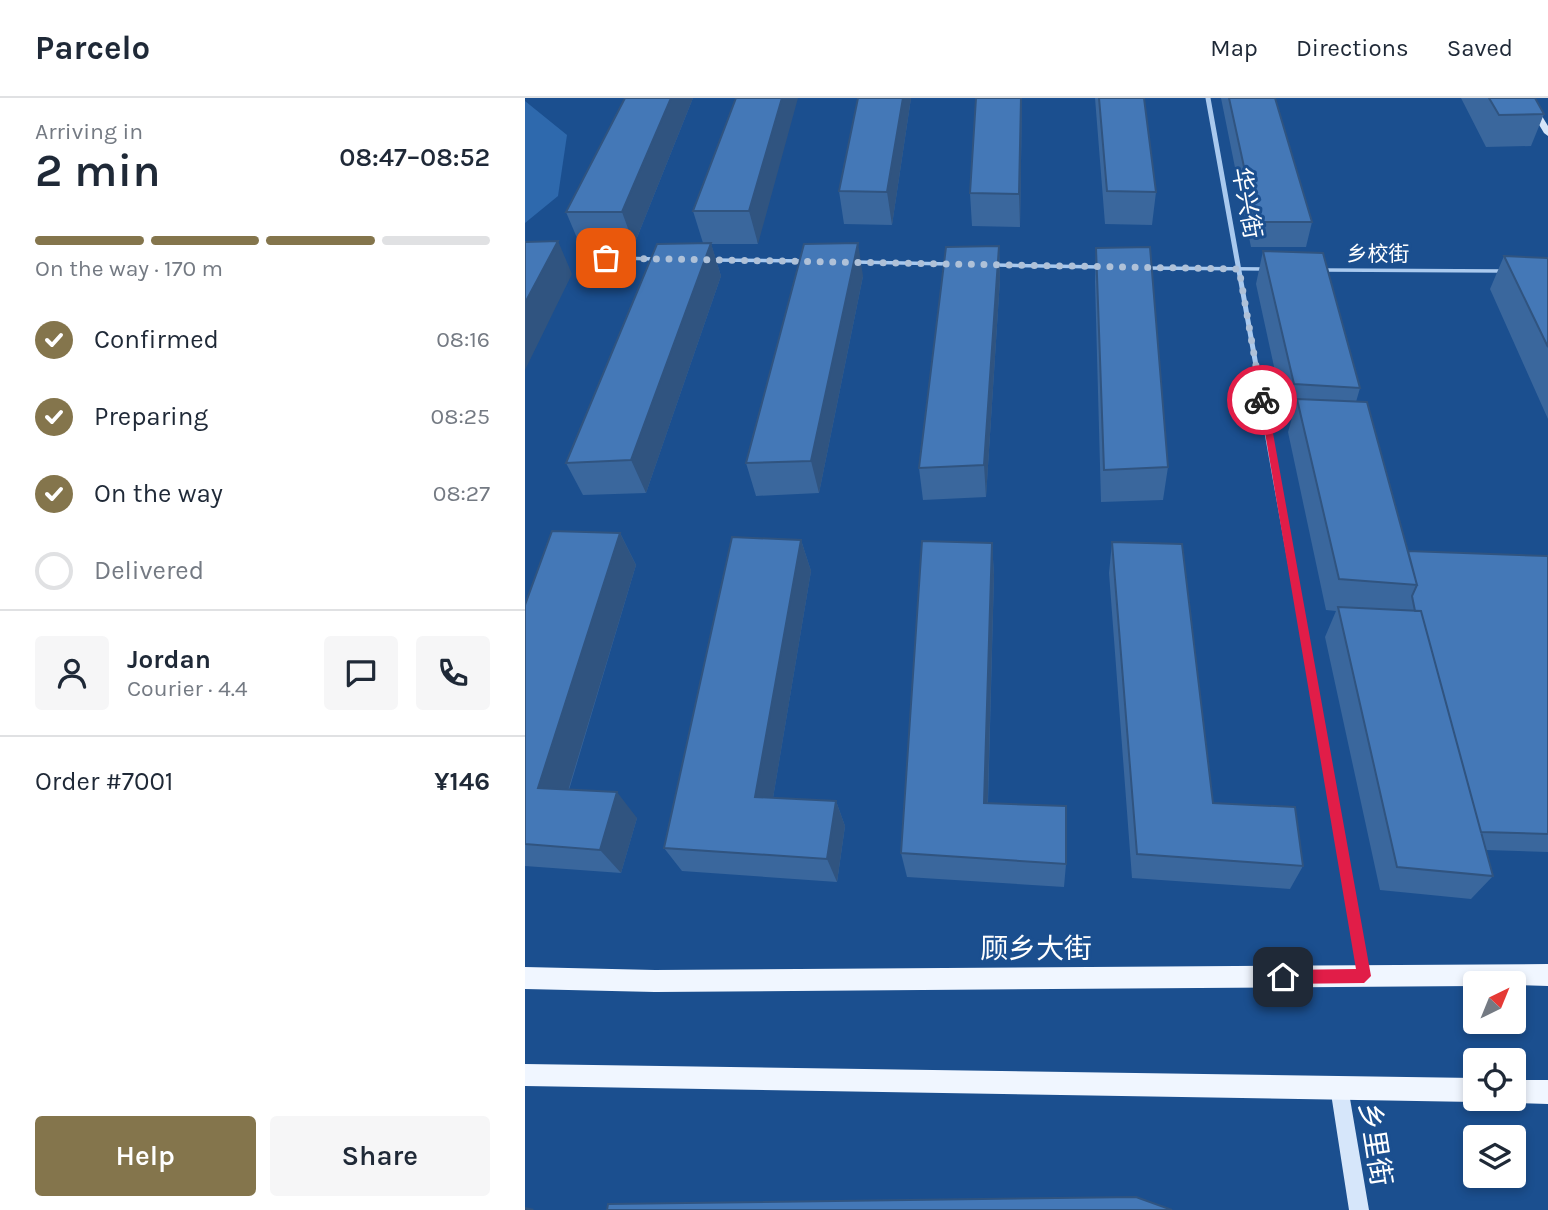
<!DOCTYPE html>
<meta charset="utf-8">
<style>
body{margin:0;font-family:Karla,"Noto Sans SC",sans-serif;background:#f6f6f7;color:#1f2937;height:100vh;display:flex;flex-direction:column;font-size:26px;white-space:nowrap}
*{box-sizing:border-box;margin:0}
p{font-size:23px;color:#747a83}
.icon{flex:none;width:38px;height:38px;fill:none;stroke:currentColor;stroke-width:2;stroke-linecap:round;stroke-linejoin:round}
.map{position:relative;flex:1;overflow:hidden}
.drawer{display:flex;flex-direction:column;background:#fff;width:525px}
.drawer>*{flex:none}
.needle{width:46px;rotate:43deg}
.tools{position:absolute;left:938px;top:873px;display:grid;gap:14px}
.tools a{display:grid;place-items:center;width:63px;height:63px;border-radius:7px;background:#fff;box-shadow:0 4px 10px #0003;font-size:35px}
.pin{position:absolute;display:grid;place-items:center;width:60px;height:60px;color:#fff;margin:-30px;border-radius:14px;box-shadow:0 4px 10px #0006}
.courier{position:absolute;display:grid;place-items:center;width:70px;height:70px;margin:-35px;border:5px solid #e11d48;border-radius:50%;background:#fff;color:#222;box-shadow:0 2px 9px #0007}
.headline em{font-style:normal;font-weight:600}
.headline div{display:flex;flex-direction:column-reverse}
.headline{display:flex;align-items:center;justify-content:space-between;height:119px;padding:0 35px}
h1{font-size:46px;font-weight:600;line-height:52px}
.bar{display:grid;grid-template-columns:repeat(4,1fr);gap:10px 7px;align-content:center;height:84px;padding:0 35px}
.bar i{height:9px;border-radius:5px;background:#e0e1e3}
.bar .active{background:#84754c}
.bar p{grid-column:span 4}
.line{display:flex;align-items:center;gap:18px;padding:0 35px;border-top:2px solid #e0e1e3}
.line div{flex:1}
.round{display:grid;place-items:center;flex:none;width:74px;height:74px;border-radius:7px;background:#f6f6f7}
ol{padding:0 35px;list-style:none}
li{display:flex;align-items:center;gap:21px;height:77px}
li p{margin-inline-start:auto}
li .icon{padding:7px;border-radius:50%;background:#84754c;color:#fff;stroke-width:4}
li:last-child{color:#747a83}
li i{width:38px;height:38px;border:4px solid #e0e1e3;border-radius:50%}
.primary-button{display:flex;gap:14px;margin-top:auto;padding:14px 35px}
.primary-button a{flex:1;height:80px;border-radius:7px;background:#84754c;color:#fff;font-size:28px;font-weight:600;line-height:80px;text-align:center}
.primary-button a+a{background:#f6f6f7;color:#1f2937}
header{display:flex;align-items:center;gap:42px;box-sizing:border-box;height:98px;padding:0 35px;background:#fff;border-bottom:2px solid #e0e1e3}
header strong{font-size:33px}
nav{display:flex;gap:38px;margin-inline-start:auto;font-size:24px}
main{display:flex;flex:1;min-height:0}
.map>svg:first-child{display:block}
.green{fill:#2e69ad}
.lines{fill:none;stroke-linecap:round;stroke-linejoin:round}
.lane{stroke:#a9c9ee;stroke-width:3.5}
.street-far2{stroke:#a9c9ee;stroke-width:5}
.street-far1{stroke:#a9c9ee;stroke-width:6}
.street{stroke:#a9c9ee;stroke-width:9}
.secondary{fill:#d6e6fa;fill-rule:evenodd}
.primary{fill:#f0f6ff;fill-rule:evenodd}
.wall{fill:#3a679d}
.shaded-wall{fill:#305480}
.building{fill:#4478b7;stroke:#305480;stroke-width:2}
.route{fill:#e11d48}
.done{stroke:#afc1d8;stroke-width:7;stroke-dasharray:0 12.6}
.labels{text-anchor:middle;stroke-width:6;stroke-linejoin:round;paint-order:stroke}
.far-street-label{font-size:21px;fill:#fff;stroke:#1b4f8f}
.street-label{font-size:24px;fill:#fff;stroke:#1b4f8f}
.near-street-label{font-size:28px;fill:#fff;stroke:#1b4f8f}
</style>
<header>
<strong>Parcelo</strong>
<nav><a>Map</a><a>Directions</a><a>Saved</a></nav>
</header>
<main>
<section class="drawer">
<div class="headline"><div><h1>2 min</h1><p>Arriving in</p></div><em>08:47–08:52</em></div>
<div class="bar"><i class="active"></i><i class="active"></i><i class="active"></i><i></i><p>On the way · 170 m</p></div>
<ol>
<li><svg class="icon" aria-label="check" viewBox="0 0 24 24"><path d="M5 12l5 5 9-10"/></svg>Confirmed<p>08:16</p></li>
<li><svg class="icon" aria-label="check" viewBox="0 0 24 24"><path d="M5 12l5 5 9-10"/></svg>Preparing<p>08:25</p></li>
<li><svg class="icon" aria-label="check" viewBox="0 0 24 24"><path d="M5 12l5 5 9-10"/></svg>On the way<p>08:27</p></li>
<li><i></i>Delivered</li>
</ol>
<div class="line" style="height:126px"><a class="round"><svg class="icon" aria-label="person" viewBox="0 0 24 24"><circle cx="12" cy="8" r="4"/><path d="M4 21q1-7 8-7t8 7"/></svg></a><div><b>Jordan</b><p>Courier · 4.4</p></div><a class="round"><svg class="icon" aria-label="chat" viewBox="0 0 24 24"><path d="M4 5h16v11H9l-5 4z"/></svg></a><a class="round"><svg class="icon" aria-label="phone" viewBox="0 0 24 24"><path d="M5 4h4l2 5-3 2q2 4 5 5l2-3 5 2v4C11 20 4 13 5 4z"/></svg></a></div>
<div class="line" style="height:91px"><div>Order #7001</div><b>¥146</b></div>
<div class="primary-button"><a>Help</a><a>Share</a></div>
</section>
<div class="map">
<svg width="1023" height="1112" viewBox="0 0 1023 1112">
<rect width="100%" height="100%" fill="#1b4f8f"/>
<!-- green -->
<path class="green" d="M0,3L42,37L33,98L0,125Z"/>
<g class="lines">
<!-- lane -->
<path class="lane" d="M53,159L131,161
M186,162L281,163
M330,164L425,166
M470,167L575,169
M620,170L740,171
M799,172L978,173"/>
<!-- street-far2 -->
<path class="street-far2" d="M683,0L732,273"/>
<!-- street-far1 -->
<path class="street-far1" d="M731,271L796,633"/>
<!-- street -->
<path class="street" d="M796,632L839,874"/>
<!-- secondary -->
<path class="secondary" d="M998,0H1006L1023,28V38L1019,35Z
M814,980L820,983L823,989L844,1112H824L805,989L808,983Z"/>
<!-- primary -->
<path class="primary" d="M1023,866V888L950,886V888L130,894L0,891V869L130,872Z
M0,966L950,980V1001H956L950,1004L0,988Z
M989,982H1023V1006L989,1005L981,1001H989Z"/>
</g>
<!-- wall -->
<path class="wall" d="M100,0H168L109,147H55L41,114Z
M211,0L233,146H186L196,178L121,395L58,397L41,365L178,145L168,113Z
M333,0H386L367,127L319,126L314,93Z
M497,0L495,129L447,128L445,95Z
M570,0H619L631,94L627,127L580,126Z
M696,0H750L787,124L781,149H726Z
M936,0H1010L1019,16L1006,48L961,49Z
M474,148L475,181L461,399L398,402L394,370Z
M571,150L643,369L638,402L576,404L570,184Z
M738,153L835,290L831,304L883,453L1023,458V754L961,752L968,778L946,801L855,792L800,539L811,513L801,512L763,334L767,320L760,319L731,186Z
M979,158L1023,160V321L965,191Z
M338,178L294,395L231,398L221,365Z
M95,435L111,467L44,692L112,720L96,775L0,768V507Z
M276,442L286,473L248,700L311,703L320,728L312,784L157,773L139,750Z
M587,444L688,705L778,768L765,791L607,780L584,475Z
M467,445L469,477L463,705L541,766L539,789L382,779L376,755Z"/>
<!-- shaded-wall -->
<path class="shaded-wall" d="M146,0H168L109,147L97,114Z
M257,0H273L233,146L224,113Z
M378,0H386L367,127L362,94Z
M496,0H497L495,129L494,96Z
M33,143L47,176L0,272V205Z
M186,145L196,178L121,395L106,362Z
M333,145L338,178L294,395L286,363Z
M474,148L475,181L461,399L459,367Z
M95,435L111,467L36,716L13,690Z
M276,442L286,473L244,724L230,699Z
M467,445L469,477L462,730L459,705Z
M92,694L112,720L96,775L75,752Z
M311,703L320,728L312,784L302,761Z
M0,1109L9,1111L8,1112H0Z"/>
<!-- building -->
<path class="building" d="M100,0H146L97,114H41Z
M211,0H257L224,113H168Z
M333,0H378L362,94L314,93Z
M451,0H496L494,96L445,95Z
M574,0H619L631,94L582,93Z
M704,0H750L787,124H731Z
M964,0H1010L1019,16L974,17Z
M33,143L0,205V144Z
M186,145L106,362L41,365L132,146Z
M333,145L286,363L221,365L279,146Z
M474,148L459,367L394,370L421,149Z
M625,149L643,369L579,372L571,150Z
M738,153L798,155L835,290L769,286Z
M979,158L1023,160V249Z
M772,301L842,304L892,487L814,481Z
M27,433L95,435L13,690L92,694L75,752L0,746V507Z
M207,439L276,442L230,699L311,703L302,761L139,750Z
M397,443L467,445L459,705L541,708V766L376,755Z
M587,444L657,446L688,705L770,709L778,768L612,756Z
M883,453L1023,458V736L956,734L896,513H890L887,498L892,487Z
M813,509L896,513L968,778L872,769Z
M611,1099L647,1112H82L83,1106Z"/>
<!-- route -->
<path class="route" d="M734,299L742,302L846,878L839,885L758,886L751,879L758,872L831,871Z"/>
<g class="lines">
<!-- done -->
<path class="done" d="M81,160L714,171L737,302"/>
</g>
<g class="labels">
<!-- far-street labels -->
<g class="far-street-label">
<text x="853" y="163">乡校街</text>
</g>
<!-- street labels -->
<g class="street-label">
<text transform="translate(722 105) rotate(80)" y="8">华兴街</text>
</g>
<!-- near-street labels -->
<g class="near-street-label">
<text x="511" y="860">顾乡大街</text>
<text transform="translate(851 1046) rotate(81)" y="10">乡里街</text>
</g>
</g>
</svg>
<div class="tools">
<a><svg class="needle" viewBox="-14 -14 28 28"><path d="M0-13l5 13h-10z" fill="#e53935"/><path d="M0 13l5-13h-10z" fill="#747a83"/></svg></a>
<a><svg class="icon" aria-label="locate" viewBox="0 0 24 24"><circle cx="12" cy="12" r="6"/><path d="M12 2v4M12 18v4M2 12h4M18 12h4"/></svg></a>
<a><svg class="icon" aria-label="layers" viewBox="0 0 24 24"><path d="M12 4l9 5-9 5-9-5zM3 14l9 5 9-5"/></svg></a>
</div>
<div class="pin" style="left:81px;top:160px;background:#ea580c"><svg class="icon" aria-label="bag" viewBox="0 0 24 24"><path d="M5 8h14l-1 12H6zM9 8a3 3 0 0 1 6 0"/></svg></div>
<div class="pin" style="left:758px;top:879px;background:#1f2937"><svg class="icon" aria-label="home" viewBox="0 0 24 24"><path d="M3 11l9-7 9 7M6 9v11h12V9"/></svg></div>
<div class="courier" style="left:737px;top:302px"><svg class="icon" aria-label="bike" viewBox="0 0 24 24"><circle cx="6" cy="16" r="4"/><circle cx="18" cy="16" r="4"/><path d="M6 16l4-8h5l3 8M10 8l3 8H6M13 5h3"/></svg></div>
</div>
</main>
